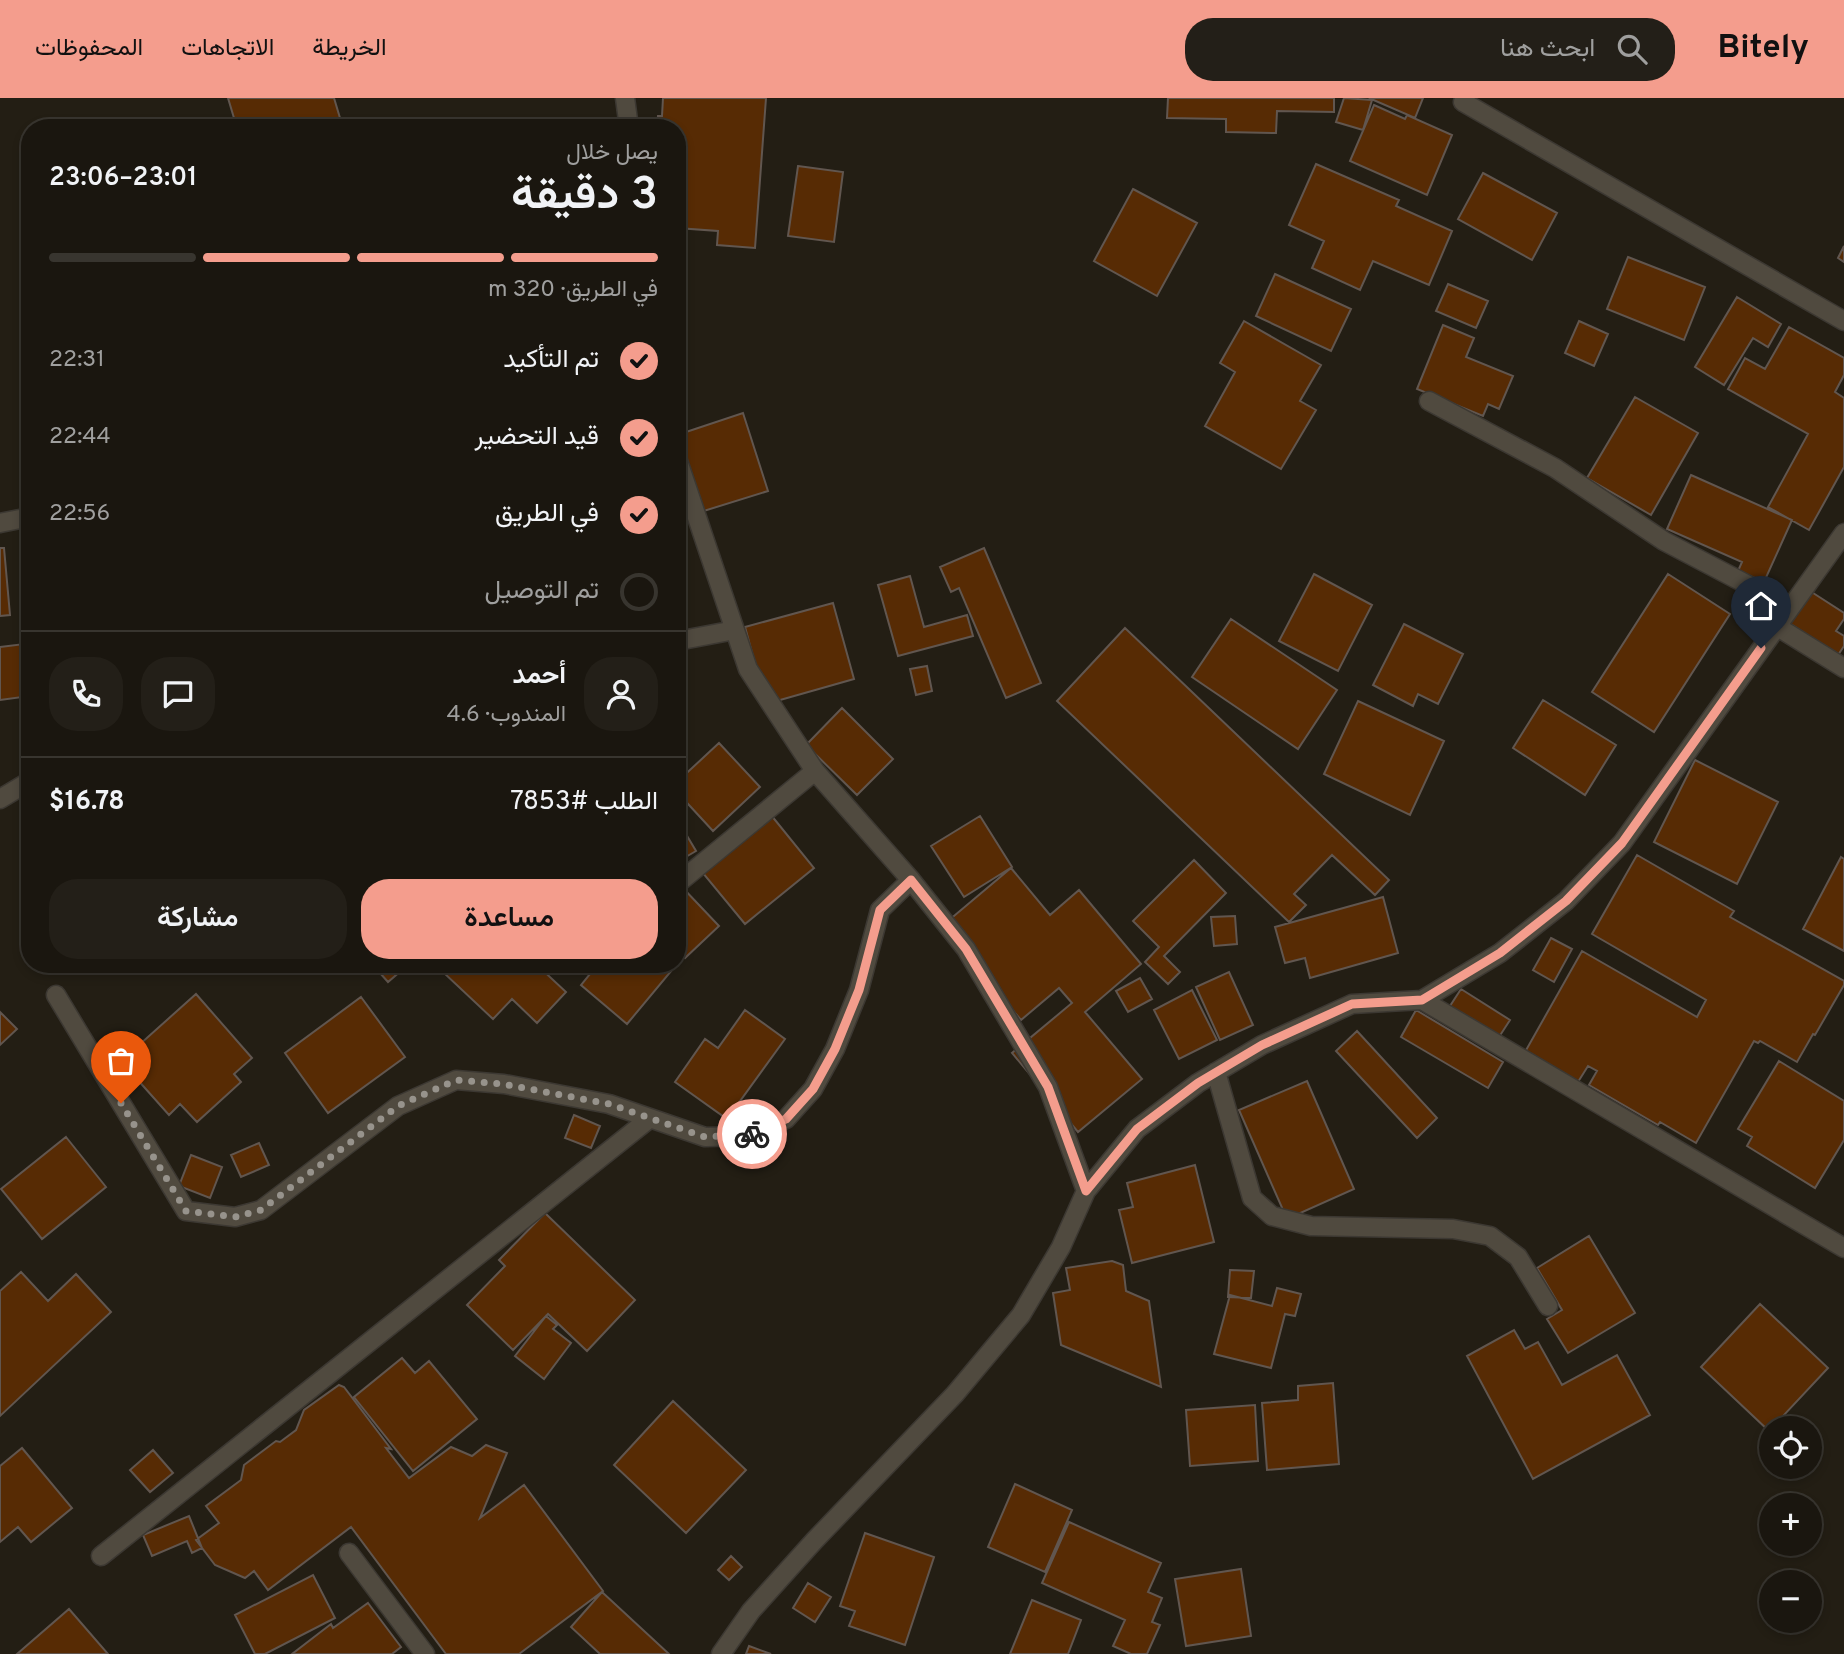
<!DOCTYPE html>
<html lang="ar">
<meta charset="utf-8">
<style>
body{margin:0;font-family:Overpass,Vazirmatn,sans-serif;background:#231f18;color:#f1f3f6;direction:rtl;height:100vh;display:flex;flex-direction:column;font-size:26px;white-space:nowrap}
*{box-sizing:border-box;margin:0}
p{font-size:23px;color:#9f9f9e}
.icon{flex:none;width:38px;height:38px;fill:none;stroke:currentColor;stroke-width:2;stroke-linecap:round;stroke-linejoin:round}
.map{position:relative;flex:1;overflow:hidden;direction:ltr}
.sheet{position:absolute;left:21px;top:21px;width:665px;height:854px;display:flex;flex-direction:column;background:#1a160f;border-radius:28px;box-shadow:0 4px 10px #0003,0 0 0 2px #38352f;direction:rtl}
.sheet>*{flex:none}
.buttons{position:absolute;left:1759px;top:1318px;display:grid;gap:14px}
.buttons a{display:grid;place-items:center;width:63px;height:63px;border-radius:50%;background:#1a160f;box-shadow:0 4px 10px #0003,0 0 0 2px #38352f;font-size:35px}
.pin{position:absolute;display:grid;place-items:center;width:60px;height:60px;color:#fff;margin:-72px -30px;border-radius:50% 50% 50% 0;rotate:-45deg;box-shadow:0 0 7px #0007}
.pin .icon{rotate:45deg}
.courier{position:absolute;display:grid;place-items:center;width:70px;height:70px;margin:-35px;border:5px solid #f49d8d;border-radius:50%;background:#fff;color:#222;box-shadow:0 2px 9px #0007}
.headline em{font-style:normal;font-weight:600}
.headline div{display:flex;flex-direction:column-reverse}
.headline{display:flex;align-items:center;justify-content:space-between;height:119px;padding:0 28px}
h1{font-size:46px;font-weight:600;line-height:52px}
.bar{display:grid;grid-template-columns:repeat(4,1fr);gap:10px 7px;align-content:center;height:84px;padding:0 28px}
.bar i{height:9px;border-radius:5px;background:#38352f}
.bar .on{background:#f49d8d}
.bar p{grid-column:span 4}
.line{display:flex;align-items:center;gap:18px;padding:0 28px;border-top:2px solid #38352f}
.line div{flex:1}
.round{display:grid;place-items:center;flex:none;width:74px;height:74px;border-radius:28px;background:#231f18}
ol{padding:0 28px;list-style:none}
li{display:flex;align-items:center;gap:21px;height:77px}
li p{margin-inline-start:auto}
li .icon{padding:7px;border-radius:50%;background:#f49d8d;color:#111;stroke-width:4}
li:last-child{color:#9f9f9e}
li i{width:38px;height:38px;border:4px solid #38352f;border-radius:50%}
.primary-button{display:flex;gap:14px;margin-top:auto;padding:14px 28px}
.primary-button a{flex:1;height:80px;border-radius:28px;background:#f49d8d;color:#111;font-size:28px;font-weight:600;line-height:80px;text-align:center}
.primary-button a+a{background:#231f18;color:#f1f3f6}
header{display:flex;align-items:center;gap:42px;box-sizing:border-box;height:98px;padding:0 35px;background:#f49d8d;color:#111}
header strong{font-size:33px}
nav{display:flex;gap:38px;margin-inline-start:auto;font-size:24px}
.search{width:490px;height:63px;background:#231f18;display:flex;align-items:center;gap:18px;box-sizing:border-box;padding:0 24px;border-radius:28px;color:#9f9f9e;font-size:26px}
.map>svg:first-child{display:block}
.building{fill:#572b04;stroke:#61564f;stroke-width:2}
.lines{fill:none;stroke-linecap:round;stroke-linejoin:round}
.minor-casing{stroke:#3c3832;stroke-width:21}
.minor{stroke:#504a3f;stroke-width:18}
.done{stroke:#97938c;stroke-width:7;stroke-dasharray:0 12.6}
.route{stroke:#f49d8d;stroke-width:9}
</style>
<header>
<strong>Bitely</strong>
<div class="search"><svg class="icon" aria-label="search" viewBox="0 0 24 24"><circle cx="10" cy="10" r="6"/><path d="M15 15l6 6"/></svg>ابحث هنا</div>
<nav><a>الخريطة</a><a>الاتجاهات</a><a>المحفوظات</a></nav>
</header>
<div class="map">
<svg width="1844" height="1556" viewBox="0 0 1844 1556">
<rect width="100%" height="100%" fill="#231e14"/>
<!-- building -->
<path class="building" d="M228,0H334L343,30H237Z
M663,0H766L755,150L717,147L718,133L677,130V30H657L658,18H662Z
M1168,0H1334V14L1277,13L1276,35L1226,34V21L1167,20Z
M1344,0L1372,2L1363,32L1336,24Z
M1369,0H1423L1415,20Z
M1374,7L1405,21L1407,17L1452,37L1427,97L1350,63Z
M1316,66L1399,102L1396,108L1452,133L1429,187L1373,163L1360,192L1312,170L1324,143L1289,127Z
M798,68L843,74L834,144L788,138Z
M1483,75L1557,115L1532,162L1458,121Z
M1133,91L1197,125L1157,198L1094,163Z
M1844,148V164L1838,160Z
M1628,159L1705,189L1684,242L1607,211Z
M1275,176L1351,211L1331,253L1256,218Z
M1448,186L1488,203L1476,230L1436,213Z
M1737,199L1781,226L1768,249L1753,240L1724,287L1695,269Z
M1244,223L1321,267L1300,303L1316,312L1281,371L1205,328L1235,274L1220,265Z
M1579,223L1608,236L1594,268L1565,255Z
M1443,227L1474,240L1466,259L1513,278L1499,311L1488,306L1483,318L1417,291Z
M1789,229L1844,260V277L1835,294L1844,300V369L1809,432L1768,409L1808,336L1728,291L1745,260L1765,271Z
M1635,299L1698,335L1651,417L1587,380Z
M743,315L768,393L694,416L677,363V337Z
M1691,377L1792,422L1764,484L1738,473L1742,464L1667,431Z
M0,450H4L10,517L0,518Z
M984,450L1041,585L1006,600L959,490L951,494L940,469Z
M1314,476L1372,507L1338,573L1279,543Z
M1668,476L1730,516L1654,634L1592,594Z
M910,478L924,529L967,517L973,538L898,558L878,487Z
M1810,493L1844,515V521L1836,533L1844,538V548L1838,557L1789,525Z
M833,505L854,581L766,606L745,529Z
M1231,521L1337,592L1298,651L1192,579Z
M1404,526L1463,556L1438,606L1418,596L1413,608L1373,587Z
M1125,530L1389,782L1375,797L1332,757L1294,796L1306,807L1289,824L1057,603Z
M24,546L30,598L0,602V549Z
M927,568L932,593L916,597L910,571Z
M1543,602L1616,647L1585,697L1513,650Z
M1358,603L1444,643L1410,717L1324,676Z
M842,610L893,661L857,697L806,647Z
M719,645L760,689L713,733L677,694V684Z
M1695,662L1778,704L1737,786L1654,744Z
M771,717L814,770L745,826L702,774Z
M980,718L1012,769L964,799L931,748Z
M677,721L696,753L677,764Z
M1637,757L1734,813L1730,819L1844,883V887L1815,937L1813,936L1797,964L1760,943L1758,945L1754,943L1696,1045L1660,1024L1658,1027L1589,987L1597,973L1588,968L1578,984L1525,954L1582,853L1697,919L1706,902L1592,836Z
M1841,759L1844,761V853L1803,831Z
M1194,762L1226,795L1164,858L1180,874L1168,886L1145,864L1159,849L1133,823Z
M1011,770L1050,817L1079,792L1141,866L1085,914L1142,981L1078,1034L1012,955L1072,905L1059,890L1021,922L942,828Z
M681,788L719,828L685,860L677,852V792Z
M1383,799L1398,855L1310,880L1305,860L1285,865L1275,829Z
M1235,818L1237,846L1214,848L1211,819Z
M1551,840L1572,851L1554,884L1533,872Z
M372,866H409L388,884Z
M452,866H536L566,894L537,925L512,901L493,921L444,875Z
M598,866H677L627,926L581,887Z
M1229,874L1253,927L1220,942L1196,889Z
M1140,880L1152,901L1128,914L1116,893Z
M1461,891L1510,922L1499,939L1450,908Z
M1192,892L1217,942L1179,961L1154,912Z
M196,896L252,960L234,976L241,984L197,1024L180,1006L169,1017L128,971L146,954L139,947Z
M361,899L405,959L328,1015L285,955Z
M745,912L785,941L727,1021L675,984L705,941L718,950Z
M1416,912L1503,964L1488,990L1401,939Z
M0,914L17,931L0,947Z
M1357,933L1437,1020L1417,1040L1336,953Z
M1779,963L1844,1003V1042L1815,1090L1747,1048L1752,1039L1738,1031Z
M1307,983L1354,1091L1287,1121L1239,1012Z
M574,1017L600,1028L591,1050L565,1040Z
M66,1039L106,1089L42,1141L1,1091Z
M259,1045L269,1067L241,1079L231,1057Z
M191,1057L222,1069L210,1100L179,1088Z
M1195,1067L1214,1144L1132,1165L1119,1112L1133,1109L1127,1085Z
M545,1115L635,1202L587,1253L548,1216L513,1252L467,1207L505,1168L499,1162Z
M1589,1138L1635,1215L1568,1255L1547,1221L1562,1212L1537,1170Z
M1112,1163L1123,1167L1126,1193L1149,1203L1161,1289L1061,1247L1053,1195L1070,1192L1066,1170Z
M1230,1172L1254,1173L1251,1200L1228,1199Z
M21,1174L48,1203L76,1176L111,1214L0,1318V1193Z
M1277,1190L1301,1196L1295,1218L1285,1216L1271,1270L1214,1256L1230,1197L1272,1208Z
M1760,1206L1828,1270L1769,1333L1701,1269Z
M546,1218L557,1227L553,1231L571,1245L544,1281L515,1258Z
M1514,1232L1525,1251L1538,1244L1562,1287L1617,1257L1650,1317L1533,1381L1467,1258Z
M402,1260L415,1275L429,1263L477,1321L413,1373L354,1299Z
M1333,1285L1339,1366L1267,1372L1262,1305L1298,1302V1288Z
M339,1287L344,1289L391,1351L386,1350L409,1380L451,1349L472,1358L486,1347L507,1355L480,1420L524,1387L603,1493L519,1556H446L351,1429L268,1492L254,1473L245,1480L215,1467L196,1442L219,1425L206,1408L241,1382L244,1367L276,1343L280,1344L296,1332L304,1312Z
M673,1303L746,1372L686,1435L614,1367Z
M1255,1307L1258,1363L1190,1368L1186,1312Z
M22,1350L72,1410L31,1444L18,1429L0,1444V1368Z
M153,1352L173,1375L150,1394L130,1372Z
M1015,1386L1072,1412L1045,1474L988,1449Z
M189,1418L202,1450L192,1455L187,1443L152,1458L143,1437Z
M1069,1424L1161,1465L1148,1494L1162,1500L1152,1524L1160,1527L1147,1556H1131L1113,1548L1125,1522L1042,1485Z
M865,1435L934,1459L905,1547L849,1528L855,1513L840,1508Z
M731,1458L742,1469L729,1482L718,1472Z
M1241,1471L1251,1538L1186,1548L1175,1481Z
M313,1477L335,1520L265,1556H255L235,1517Z
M808,1485L831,1499L815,1524L793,1510Z
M602,1494L669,1556H600L571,1529Z
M1032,1502L1081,1522L1068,1556H1010Z
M368,1505L401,1549L392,1556H292L331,1526L333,1530Z
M69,1511L108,1556H17Z
M749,1548L771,1556H746Z"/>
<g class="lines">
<!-- minor casing -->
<g class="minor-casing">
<path id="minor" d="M625,0L629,30
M1463,4L1844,223
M1429,303L1555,370L1664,443L1790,509
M677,360L748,571L815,673L911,782L966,851L1048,989L1086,1093
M0,425L30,419
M1776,528L1844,570
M677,543L735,532
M0,701L30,683
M677,786L815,673
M56,897L186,1113L235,1119L261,1112L398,1008L456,982L504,986L609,1006L705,1039L748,1038L786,1021L813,991L835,951L859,892L880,812L911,782
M1422,902L1844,1150
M1216,974L1252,1100L1272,1118L1311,1128L1453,1131L1490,1138L1518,1159L1548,1208
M349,1455L425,1556
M101,1458L649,1021
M721,1556L751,1513L814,1443L955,1296L1021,1217L1061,1149L1086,1093L1137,1031L1198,985L1262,947L1352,906L1422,902L1500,855L1566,803L1622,745L1844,435"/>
</g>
<!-- minor -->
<use href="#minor" class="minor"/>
</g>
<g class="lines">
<!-- done -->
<path class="done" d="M121,1005L186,1113L235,1119L261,1112L398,1008L456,982L503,986L609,1006L705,1039L752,1036"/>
<!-- route -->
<path class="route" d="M752,1036L786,1021L813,991L835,951L859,892L880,812L911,782L966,851L1048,989L1086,1093L1137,1031L1198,985L1262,947L1352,906L1422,902L1500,855L1566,803L1622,745L1761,550"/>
</g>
</svg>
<div class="buttons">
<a><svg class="icon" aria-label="locate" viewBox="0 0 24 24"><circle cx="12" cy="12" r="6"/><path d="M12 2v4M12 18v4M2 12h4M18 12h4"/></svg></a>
<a>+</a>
<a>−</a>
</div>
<div class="pin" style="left:121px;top:1005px;background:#ea580c"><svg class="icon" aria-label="bag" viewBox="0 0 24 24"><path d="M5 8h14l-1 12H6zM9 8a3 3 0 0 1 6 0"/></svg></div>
<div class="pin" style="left:1761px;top:550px;background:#1f2937"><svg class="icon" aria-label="home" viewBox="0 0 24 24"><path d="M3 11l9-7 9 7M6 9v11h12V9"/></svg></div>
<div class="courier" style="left:752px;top:1036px"><svg class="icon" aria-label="bike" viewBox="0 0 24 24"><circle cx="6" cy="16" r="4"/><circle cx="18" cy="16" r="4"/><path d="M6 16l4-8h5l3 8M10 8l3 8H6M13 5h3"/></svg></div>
<section class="sheet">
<div class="headline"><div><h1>3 دقيقة</h1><p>يصل خلال</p></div><em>23:01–23:06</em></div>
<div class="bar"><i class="on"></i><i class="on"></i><i class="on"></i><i></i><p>في الطريق · 320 m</p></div>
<ol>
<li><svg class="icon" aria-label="check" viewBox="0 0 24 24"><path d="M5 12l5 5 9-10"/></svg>تم التأكيد<p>22:31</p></li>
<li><svg class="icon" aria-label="check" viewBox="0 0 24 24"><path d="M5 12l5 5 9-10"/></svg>قيد التحضير<p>22:44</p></li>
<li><svg class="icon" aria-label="check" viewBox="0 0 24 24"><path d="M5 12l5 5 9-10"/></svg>في الطريق<p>22:56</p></li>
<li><i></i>تم التوصيل</li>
</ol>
<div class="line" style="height:126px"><a class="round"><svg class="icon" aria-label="person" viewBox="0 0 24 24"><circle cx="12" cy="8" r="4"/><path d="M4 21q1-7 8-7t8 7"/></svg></a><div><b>أحمد</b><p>المندوب · 4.6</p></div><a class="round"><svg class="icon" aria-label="chat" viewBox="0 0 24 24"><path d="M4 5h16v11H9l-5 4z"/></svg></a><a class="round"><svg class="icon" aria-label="phone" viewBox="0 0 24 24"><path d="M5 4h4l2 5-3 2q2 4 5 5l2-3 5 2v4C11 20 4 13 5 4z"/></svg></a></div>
<div class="line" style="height:91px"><div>الطلب #7853</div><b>$16.78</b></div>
<div class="primary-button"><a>مساعدة</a><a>مشاركة</a></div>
</section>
</div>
